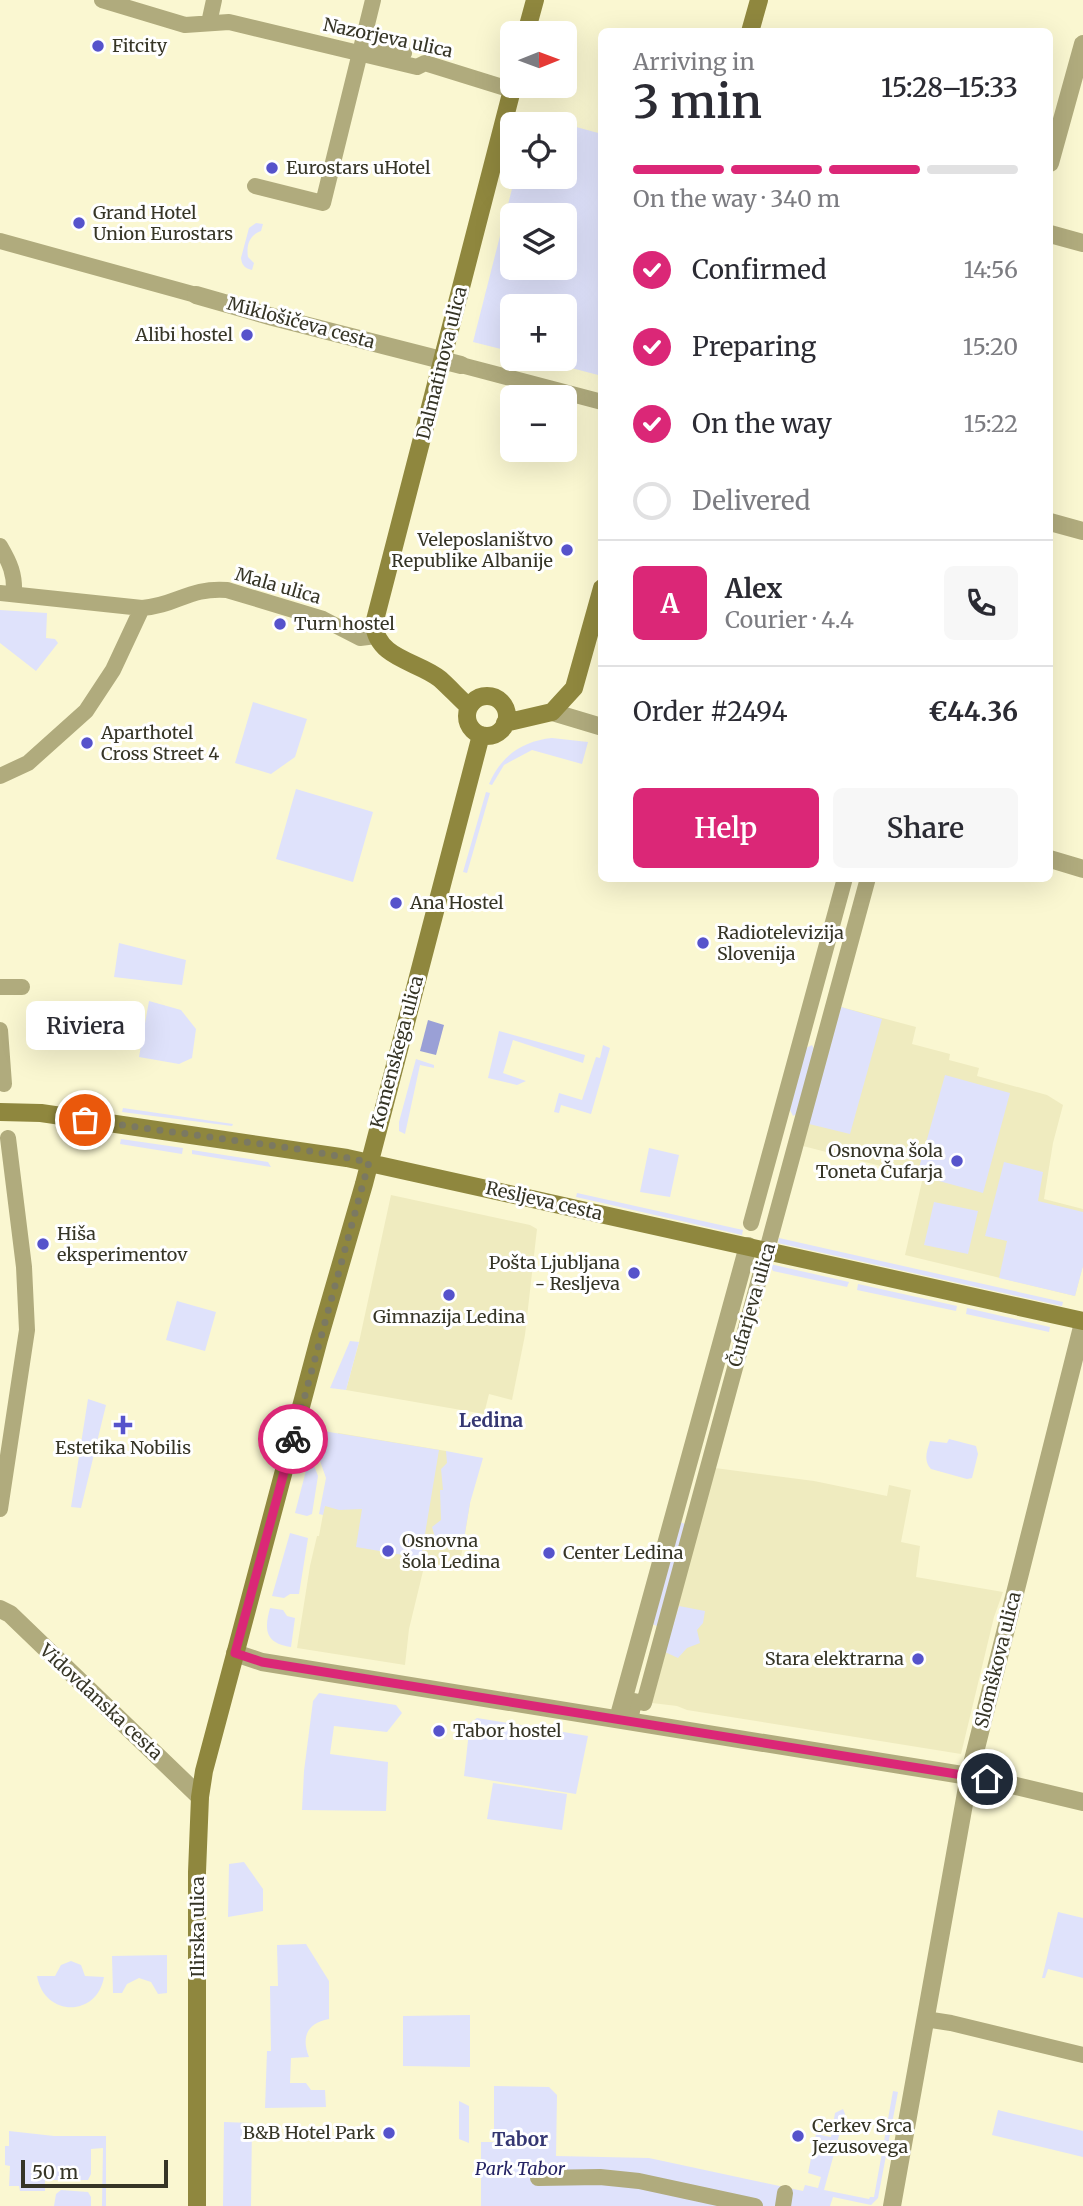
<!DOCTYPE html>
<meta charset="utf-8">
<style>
body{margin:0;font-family:Merriweather,serif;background:#f7f7f7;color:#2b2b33;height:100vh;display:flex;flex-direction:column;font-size:26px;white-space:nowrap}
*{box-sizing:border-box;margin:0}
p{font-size:23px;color:#7c7c81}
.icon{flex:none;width:38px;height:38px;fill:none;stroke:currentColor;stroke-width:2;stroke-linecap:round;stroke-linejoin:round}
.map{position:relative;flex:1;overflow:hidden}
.panel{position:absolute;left:598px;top:28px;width:455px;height:854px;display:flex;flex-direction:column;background:#fff;border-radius:10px;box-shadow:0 7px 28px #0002}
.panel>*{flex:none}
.needle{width:46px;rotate:89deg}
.controls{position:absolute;left:500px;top:21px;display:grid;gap:14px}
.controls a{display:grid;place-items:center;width:77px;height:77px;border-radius:10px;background:#fff;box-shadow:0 7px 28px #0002;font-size:35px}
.scale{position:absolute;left:21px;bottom:18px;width:147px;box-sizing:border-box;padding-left:7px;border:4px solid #363526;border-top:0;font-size:19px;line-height:24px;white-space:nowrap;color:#363526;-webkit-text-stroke:5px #fff;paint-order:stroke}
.pin{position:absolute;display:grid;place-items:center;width:60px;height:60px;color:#fff;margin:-30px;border:4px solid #fff;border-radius:50%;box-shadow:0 2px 7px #0007}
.courier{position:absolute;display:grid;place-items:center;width:70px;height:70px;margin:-35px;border:5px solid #db2777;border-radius:50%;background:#fff;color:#222;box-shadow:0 2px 9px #0007}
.bubble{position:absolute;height:49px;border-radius:10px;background:#fff;box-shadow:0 7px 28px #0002;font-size:23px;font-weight:600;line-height:49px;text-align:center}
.summary em{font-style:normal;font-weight:600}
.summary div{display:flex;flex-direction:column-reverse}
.summary{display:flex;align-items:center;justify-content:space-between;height:119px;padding:0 35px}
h1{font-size:46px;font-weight:600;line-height:52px}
.bar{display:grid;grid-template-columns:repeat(4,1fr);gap:10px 7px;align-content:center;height:84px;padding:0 35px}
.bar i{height:9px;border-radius:5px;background:#e1e1e2}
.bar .active{background:#db2777}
.bar p{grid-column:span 4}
.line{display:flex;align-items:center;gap:18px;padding:0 35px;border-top:2px solid #e1e1e2}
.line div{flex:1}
.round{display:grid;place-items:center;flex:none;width:74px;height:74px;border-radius:10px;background:#f7f7f7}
ol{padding:0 35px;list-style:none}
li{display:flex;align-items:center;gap:21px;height:77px}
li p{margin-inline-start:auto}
li .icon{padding:7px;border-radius:50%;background:#db2777;color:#fff;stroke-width:4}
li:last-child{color:#7c7c81}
li i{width:38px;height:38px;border:4px solid #e1e1e2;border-radius:50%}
.cta{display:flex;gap:14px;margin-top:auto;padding:14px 35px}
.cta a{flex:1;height:80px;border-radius:10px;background:#db2777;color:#fff;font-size:28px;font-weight:600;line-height:80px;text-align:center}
.cta a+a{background:#f7f7f7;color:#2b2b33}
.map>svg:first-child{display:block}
.built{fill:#efebbf}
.green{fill:#dfe2fb;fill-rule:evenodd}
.water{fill:#9aa0d6}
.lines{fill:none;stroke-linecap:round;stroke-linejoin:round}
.pedestrian{stroke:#b0ab7d;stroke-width:16}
.minor{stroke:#b0ab7d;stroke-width:18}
.secondary{stroke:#8f873e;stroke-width:18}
.done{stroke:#7b7962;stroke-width:7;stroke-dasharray:0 12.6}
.route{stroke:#db2777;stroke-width:9}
.poi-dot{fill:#5653cb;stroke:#fff;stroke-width:2.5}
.labels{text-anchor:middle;stroke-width:6;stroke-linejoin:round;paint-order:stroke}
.street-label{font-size:18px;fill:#363526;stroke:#fff}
.poi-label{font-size:18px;fill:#363526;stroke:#fff;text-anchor:start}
.park-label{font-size:18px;font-style:italic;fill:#252363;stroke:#fff}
.neighbourhood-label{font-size:19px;font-weight:bold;fill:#353772;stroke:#fff}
</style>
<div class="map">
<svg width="1083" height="2206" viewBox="0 0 1083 2206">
<rect width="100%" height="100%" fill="#faf7d1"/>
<!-- built -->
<path class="built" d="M841,1007L916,1027L912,1044L950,1054L949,1060L979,1068L977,1076L1047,1095L1063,1105L1053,1143L1044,1199L1083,1209V1265L1075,1296L905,1255L923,1177L803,1146Z
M391,1195L530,1225L537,1229L525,1335L512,1400L489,1394L484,1414L346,1390L359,1342Z
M338,1433L446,1451L470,1503L459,1569L424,1567L409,1629L405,1665L297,1648L310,1566L317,1536H319Z
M715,1468L814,1481L887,1496L889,1485L911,1490L901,1542L920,1546L916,1577L1003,1592L994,1617L961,1754L687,1710L677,1706L652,1703Z"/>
<!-- green -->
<path class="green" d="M565,124L602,134V376L537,359H565V306H513V352L473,342L515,177H565ZM565,215V268H513V215Z
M256,223L263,224L261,231C250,235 246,244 248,257L254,263L252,270C245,268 242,266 241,258L249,228Z
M0,610L47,613L46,638L55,639L58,643L36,671L0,643Z
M253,702L307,719L295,757L271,774L235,763Z
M552,738L588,742L582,764L532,750L504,765L492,785L489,784C501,756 522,741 552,738Z
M296,789L373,812L353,882L276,859Z
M486,792L490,793L467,873L463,872Z
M119,943L186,960L182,985L114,977Z
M149,1001L181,1010L196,1029L192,1058L179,1064L139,1057Z
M841,1007L882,1019L850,1134L809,1124Z
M499,1031L585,1055L583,1063L513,1040L503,1073L526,1081L517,1085L488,1078Z
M603,1045L610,1048L591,1114L561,1105L559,1113L554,1112L559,1093L582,1100L596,1057L600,1058Z
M812,1045L815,1051L798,1113L793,1116L790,1110L806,1048Z
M416,1059L434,1065V1068L420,1065L405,1134L399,1131V1122Z
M945,1075L1010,1093L983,1193L917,1175Z
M123,1108L233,1124L232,1126L122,1112Z
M121,1139L183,1148L182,1154L120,1144Z
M649,1148L679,1155L670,1197L640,1192Z
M192,1150L268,1162L271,1167L192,1154Z
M1004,1162L1043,1172L1038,1201L1083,1212V1266L1075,1296L999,1278L1007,1241L985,1236Z
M577,1193L743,1230L742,1235L576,1197Z
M934,1202L978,1211L968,1254L924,1245Z
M779,1238L1063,1302L1062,1306L778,1243Z
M770,1264L849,1282L847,1287L773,1271Z
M858,1284L957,1306L956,1311L857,1290Z
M177,1301L216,1312L205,1351L166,1340Z
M967,1308L1050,1327L1049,1332L966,1314Z
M350,1341L359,1342L346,1390L330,1388Z
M88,1399L106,1405L81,1508L71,1507Z
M317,1430L439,1450L421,1558L356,1547L362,1509L339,1510L325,1506L323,1515L319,1514L326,1478L313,1441Z
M949,1439L976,1446L978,1454L972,1478L967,1479L931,1469C923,1460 927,1451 930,1441L947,1443Z
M446,1451L483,1458L470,1503L464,1539L437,1544L432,1527L441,1520L440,1490H443L441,1469L447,1463Z
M310,1455L318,1476L312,1514L307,1516L295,1513Z
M680,1522L685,1524L657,1626L652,1624Z
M290,1533L308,1538L299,1594H290L284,1598L272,1596Z
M679,1606L705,1611L703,1623L697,1630L700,1643L687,1648L678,1658L665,1652Z
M270,1608L283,1610L287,1616L295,1618L291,1647C265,1643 264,1630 270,1608Z
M319,1693L396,1705L402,1713L387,1732L334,1726L330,1754L388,1762L386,1811L302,1810L304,1771L313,1701Z
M477,1718L588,1736L576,1794L464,1776L470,1723Z
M493,1783L567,1794L562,1830L487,1819Z
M244,1862L263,1889V1911L228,1917L229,1864Z
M1058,1912L1083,1918V1978L1048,1969L1045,1978H1042Z
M306,1944L329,1981V2019C307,2023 301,2037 309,2057L291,2058L290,2083H306L311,2090H325L326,2107L265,2108L267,2051H271L270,1986H278L277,1945Z
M167,1955V1993L158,1994L151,1982L139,1978L127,1984L122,1993H113L112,1956Z
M71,1961L81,1965L85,1976L104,1977C97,2018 44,2017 37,1976H55L61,1965Z
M470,2015V2067L403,2066V2016Z
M494,2086L549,2087L557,2095L556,2156L649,2158L803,2191L805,2185L818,2188L821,2177L808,2173L816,2134L831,2137L835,2113L843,2109L845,2114L824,2190L869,2199L870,2197H874L893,2091L898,2092L878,2198L871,2205L833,2197L830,2206H481V2142H494Z
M459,2101L469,2106V2143L459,2139Z
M998,2110L1083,2131V2157L992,2135Z
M224,2122L252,2123L251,2206H223Z
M9,2131L54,2136H106V2206H102L103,2148L91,2149V2174L88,2180H45V2191H20L19,2186H9L10,2166L5,2165V2146H9Z
M61,2190L88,2192L91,2197V2206H54L56,2194Z"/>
<!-- water -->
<path class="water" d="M428,1020L444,1025L436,1055L420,1051Z"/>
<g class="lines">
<!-- pedestrian -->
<path class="pedestrian" d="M102,0L185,25L229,22L417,67L425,63L512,90
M209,23L214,0
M364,36L386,48L404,53
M255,186L323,203L373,0
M0,241L196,295
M461,365L602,402
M0,546C10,563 15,574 14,594
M0,593L142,608C175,606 190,587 227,590L323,619L360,638L376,636
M0,776L28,763L86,711L113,670L142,608
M0,987H22
M0,1030L4,1084
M751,1223L845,878
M0,1509L27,1330L24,1267L8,1138
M630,1721L634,1701L644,1703L868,878
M925,2019L951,2023L1083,2055
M538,2178L600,2177L639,2181L755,2206
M783,2206L785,2193"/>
<!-- minor -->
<path class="minor" d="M1050,163L1083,44
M1050,234L1083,243
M196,295L273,317L461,365
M1050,522L1083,531
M552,712L602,727
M1050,859L1083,869
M0,1609L10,1614L200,1797
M235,1653L262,1662L987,1779L1083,1802
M618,1719L748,1246
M892,2206L969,1776L1083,1323"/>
<!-- secondary -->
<path class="secondary" d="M750,32L759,0
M526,33L535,0
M467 716a20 20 0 1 1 40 0a20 20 0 1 1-40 0Z
M469,707C459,698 450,688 440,679C418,661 377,659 374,624L513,86
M505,723L552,712L574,688L602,588
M0,1112L41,1113L347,1158L1083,1321
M197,2206V1872L200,1797L204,1771L319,1339L364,1184L481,735"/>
</g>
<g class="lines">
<!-- done -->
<path class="done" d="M85,1120L305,1150L369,1162L293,1439"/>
<!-- route -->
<path class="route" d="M293,1439L235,1653L262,1662L987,1779"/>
</g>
<!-- markers -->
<g class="poi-dot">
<circle cx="98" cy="46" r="7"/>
<circle cx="272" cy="168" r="7"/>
<circle cx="79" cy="223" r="7"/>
<circle cx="247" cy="335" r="7"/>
<circle cx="567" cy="550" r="7"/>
<circle cx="280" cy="624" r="7"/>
<circle cx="87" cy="743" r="7"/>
<circle cx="396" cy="903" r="7"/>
<circle cx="703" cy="943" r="7"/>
<circle cx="957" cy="1161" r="7"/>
<circle cx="43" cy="1244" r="7"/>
<circle cx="634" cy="1273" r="7"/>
<circle cx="449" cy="1295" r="7"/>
<path d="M119.5 1414.5h7v7h7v7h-7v7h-7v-7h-7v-7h7z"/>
<circle cx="388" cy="1551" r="7"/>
<circle cx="549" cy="1553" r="7"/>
<circle cx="918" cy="1659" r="7"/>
<circle cx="439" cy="1731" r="7"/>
<circle cx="389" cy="2133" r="7"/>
<circle cx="798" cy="2136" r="7"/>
</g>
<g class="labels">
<!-- street labels -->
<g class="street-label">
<text transform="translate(388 38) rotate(12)" y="6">Nazorjeva ulica</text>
<text transform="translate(301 323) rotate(15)" y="6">Miklošičeva cesta</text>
<text transform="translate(442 363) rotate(-76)" y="6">Dalmatinova ulica</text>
<text transform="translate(278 586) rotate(16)" y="6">Mala ulica</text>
<text transform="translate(397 1052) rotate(-75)" y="6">Komenskega ulica</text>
<text transform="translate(544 1201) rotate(13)" y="6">Resljeva cesta</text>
<text transform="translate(752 1305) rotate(-74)" y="6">Čufarjeva ulica</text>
<text transform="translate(998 1660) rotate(-76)" y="6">Slomškova ulica</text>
<text transform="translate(101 1702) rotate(43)" y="6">Vidovdanska cesta</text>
<text transform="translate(198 1927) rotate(-90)" y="6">Ilirska ulica</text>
</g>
<!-- poi labels -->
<g class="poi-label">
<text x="112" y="52">Fitcity</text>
<text x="286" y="174">Eurostars uHotel</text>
<text x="93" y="219">Grand Hotel<tspan x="93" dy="21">Union Eurostars</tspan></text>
<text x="233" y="341" text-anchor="end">Alibi hostel</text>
<text x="553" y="546" text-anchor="end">Veleposlaništvo<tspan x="553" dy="21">Republike Albanije</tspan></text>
<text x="294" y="630">Turn hostel</text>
<text x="101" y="739">Aparthotel<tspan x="101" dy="21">Cross Street 4</tspan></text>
<text x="410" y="909">Ana Hostel</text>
<text x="717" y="939">Radiotelevizija<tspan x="717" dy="21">Slovenija</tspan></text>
<text x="943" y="1157" text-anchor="end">Osnovna šola<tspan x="943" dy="21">Toneta Čufarja</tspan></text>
<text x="57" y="1240">Hiša<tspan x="57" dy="21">eksperimentov</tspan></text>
<text x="620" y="1269" text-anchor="end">Pošta Ljubljana<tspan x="620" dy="21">- Resljeva</tspan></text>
<text x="449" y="1323" text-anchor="middle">Gimnazija Ledina</text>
<text x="123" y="1454" text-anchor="middle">Estetika Nobilis</text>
<text x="402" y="1547">Osnovna<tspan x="402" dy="21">šola Ledina</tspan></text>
<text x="563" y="1559">Center Ledina</text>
<text x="904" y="1665" text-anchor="end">Stara elektrarna</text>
<text x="453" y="1737">Tabor hostel</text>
<text x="812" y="2132">Cerkev Srca<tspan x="812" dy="21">Jezusovega</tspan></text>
<text x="375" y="2139" text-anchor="end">B&amp;B Hotel Park</text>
</g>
<!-- park labels -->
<g class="park-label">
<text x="520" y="2175">Park Tabor</text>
</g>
<!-- neighbourhood labels -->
<g class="neighbourhood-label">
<text x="491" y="1427">Ledina</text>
<text x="520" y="2146">Tabor</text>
</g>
</g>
</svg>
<div class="controls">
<a><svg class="needle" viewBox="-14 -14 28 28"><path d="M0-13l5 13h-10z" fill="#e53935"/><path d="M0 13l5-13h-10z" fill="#7c7c81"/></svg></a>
<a><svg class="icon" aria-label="locate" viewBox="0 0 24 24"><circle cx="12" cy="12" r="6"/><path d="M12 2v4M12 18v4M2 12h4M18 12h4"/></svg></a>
<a><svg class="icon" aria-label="layers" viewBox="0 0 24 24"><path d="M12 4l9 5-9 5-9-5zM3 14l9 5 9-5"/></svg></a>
<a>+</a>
<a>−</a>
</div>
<div class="scale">50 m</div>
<div class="pin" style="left:85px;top:1120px;background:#ea580c"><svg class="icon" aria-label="bag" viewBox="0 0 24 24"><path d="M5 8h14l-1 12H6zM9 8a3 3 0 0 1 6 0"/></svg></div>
<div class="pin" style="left:987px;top:1779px;background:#1f2937"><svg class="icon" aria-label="home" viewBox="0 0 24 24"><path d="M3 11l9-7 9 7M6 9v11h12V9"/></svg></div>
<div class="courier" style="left:293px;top:1439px"><svg class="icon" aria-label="bike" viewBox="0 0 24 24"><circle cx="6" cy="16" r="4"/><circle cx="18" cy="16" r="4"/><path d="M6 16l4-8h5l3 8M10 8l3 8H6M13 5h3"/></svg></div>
<div class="bubble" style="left:26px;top:1001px;width:119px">Riviera</div>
<section class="panel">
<div class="summary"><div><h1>3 min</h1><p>Arriving in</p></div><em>15:28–15:33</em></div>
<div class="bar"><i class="active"></i><i class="active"></i><i class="active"></i><i></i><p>On the way · 340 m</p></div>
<ol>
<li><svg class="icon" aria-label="check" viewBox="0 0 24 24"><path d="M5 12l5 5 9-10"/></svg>Confirmed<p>14:56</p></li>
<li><svg class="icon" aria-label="check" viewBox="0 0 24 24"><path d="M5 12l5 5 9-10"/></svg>Preparing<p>15:20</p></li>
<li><svg class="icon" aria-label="check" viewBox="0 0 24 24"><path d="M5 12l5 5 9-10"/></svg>On the way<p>15:22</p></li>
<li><i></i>Delivered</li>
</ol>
<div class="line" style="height:126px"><b class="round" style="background:#db2777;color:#fff">A</b><div><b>Alex</b><p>Courier · 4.4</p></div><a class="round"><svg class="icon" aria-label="phone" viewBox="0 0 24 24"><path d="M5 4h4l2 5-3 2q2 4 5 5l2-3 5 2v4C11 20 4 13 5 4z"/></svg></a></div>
<div class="line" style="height:91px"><div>Order #2494</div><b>€44.36</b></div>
<div class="cta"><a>Help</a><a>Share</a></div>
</section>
</div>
